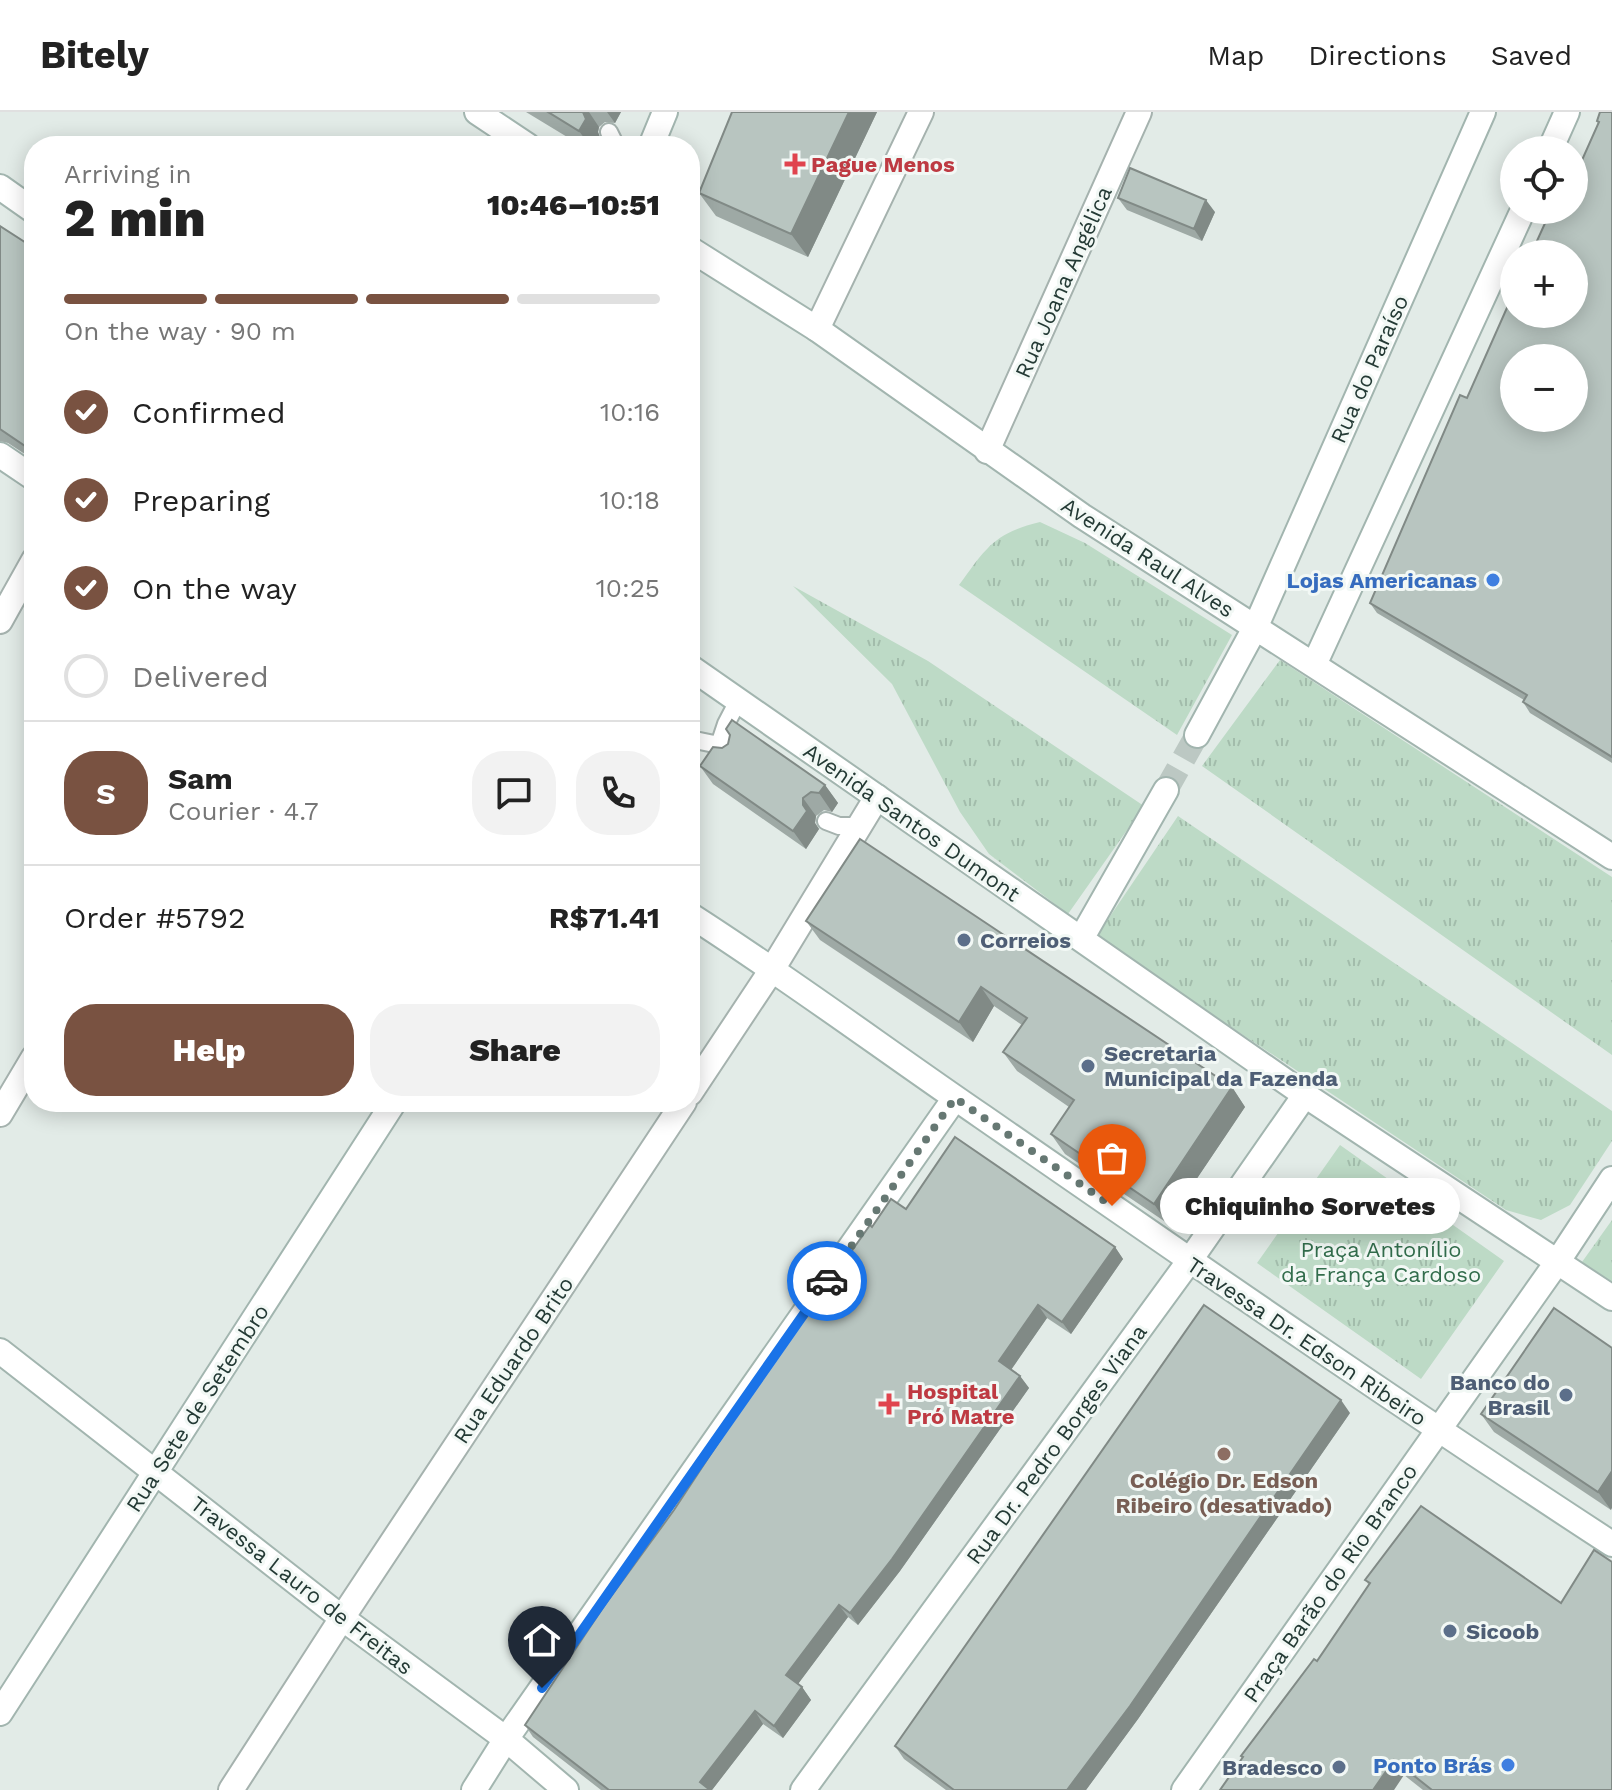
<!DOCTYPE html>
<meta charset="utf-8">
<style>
body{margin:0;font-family:"Work Sans",sans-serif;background:#f2f2f2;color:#222;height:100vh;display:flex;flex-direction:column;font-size:30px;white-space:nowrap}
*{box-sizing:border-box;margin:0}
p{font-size:26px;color:#767676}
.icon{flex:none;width:44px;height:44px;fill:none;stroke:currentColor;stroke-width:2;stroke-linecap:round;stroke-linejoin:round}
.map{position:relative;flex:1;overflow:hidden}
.details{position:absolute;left:24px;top:24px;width:676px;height:976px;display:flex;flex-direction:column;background:#fff;border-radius:32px;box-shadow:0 4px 20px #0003}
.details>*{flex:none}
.fabs{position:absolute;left:1500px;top:24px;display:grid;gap:16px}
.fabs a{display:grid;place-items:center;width:88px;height:88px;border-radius:50%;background:#fff;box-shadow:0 4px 20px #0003;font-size:40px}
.pin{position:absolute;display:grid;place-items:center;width:68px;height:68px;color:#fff;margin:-82px -34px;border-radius:50% 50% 50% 0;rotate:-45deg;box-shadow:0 0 8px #0007}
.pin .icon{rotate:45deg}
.courier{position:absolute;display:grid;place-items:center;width:80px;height:80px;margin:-40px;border:6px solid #1a73e8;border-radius:50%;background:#fff;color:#222;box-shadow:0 2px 10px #0007}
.bubble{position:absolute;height:56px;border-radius:28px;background:#fff;box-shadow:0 4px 20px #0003;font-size:26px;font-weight:800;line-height:56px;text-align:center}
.summary em{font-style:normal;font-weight:800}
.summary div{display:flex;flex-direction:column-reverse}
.summary{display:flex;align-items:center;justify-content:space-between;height:136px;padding:0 40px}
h1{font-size:52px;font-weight:800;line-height:60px}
.bar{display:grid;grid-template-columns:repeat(4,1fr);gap:12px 8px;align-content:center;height:96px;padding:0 40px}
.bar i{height:10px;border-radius:6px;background:#e0e0e0}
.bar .active{background:#795241}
.bar p{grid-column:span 4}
.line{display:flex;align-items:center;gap:20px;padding:0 40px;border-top:2px solid #e0e0e0}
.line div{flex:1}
.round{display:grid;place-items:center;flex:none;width:84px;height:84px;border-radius:32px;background:#f2f2f2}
ol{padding:0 40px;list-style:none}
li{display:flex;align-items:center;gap:24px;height:88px}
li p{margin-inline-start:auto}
li .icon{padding:8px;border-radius:50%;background:#795241;color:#fff;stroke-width:4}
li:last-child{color:#767676}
li i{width:44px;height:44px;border:4px solid #e0e0e0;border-radius:50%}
.action{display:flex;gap:16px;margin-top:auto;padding:16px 40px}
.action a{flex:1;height:92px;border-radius:32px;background:#795241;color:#fff;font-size:32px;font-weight:800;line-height:92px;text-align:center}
.action a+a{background:#f2f2f2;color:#222}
header{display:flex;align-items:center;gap:48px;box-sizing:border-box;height:112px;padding:0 40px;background:#fff;border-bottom:2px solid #e0e0e0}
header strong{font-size:38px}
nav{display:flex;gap:44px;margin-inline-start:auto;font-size:28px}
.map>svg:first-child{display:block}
.grass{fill:url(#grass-tufts)}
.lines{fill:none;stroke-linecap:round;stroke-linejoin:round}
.secondary-tunnel{stroke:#bcc8c3;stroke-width:24;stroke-dasharray:24 12;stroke-linecap:butt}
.lane-casing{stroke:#a5b2ae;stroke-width:20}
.street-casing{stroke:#a5b2ae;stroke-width:28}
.secondary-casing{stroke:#a2b5af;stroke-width:28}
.lane{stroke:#fff;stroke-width:16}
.street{stroke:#fff;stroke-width:24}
.secondary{stroke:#fff;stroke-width:24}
.wall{fill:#9ea9a5}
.shaded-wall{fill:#818a86}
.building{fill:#b8c5c0;stroke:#818a86;stroke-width:2;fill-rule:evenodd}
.done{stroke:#667873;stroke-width:8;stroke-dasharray:0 14.4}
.route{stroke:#1a73e8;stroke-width:10}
.health-dot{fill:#e0444e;stroke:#f2f8f5;stroke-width:3}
.shop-dot{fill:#3f7fe0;stroke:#f2f8f5;stroke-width:3}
.service-dot{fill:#5c6f8a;stroke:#f2f8f5;stroke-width:3}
.education-dot{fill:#8d6e63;stroke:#f2f8f5;stroke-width:3}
.labels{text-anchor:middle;stroke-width:6;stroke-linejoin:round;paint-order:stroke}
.health-label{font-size:22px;font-weight:bold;fill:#be3a42;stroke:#f2f8f5;text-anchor:start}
.street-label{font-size:22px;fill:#243a35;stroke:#f2f8f5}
.shop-label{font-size:22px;font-weight:bold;fill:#366cbe;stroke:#f2f8f5;text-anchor:end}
.service-label{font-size:22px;font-weight:bold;fill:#4e5e75;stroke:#f2f8f5;text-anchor:start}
.park-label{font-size:22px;fill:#326d4c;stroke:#f2f8f5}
.education-label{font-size:22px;font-weight:bold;fill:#785e54;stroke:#f2f8f5}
</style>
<header>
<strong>Bitely</strong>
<nav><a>Map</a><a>Directions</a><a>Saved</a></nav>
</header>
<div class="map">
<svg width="1612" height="1678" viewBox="0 0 1612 1678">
<defs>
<pattern id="grass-tufts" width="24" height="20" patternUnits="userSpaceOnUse" patternTransform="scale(2)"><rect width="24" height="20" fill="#bddac6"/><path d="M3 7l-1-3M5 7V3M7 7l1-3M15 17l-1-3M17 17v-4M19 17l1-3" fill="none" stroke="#a2bcab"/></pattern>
</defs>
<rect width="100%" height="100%" fill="#e2ebe7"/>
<!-- grass -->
<path class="grass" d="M1040,410L1085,431L1232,523L1177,623L959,473C986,436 994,421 1040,410Z
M793,474L928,549L1144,694L1068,802L989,742L960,700L892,572Z
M1280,548L1612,765V943L1202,654Z
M1178,704L1612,999V1029L1570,1093L1541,1108L1506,1098L1096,825Z
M1340,1033L1504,1149L1421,1267L1257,1151Z
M1612,1108V1170L1582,1150Z"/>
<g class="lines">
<!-- secondary-tunnel -->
<path class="secondary-tunnel" d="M1166,678L1197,623"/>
<!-- lane casing -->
<g class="lane-casing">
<path id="lane" d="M609,20L616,34
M690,627L719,633
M732,644L719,633L726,612L738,589
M826,709L839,714H859"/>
</g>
<!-- street casing -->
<g class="street-casing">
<path id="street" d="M817,217L921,0
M987,339L1139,0
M0,509L34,448
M690,981L773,856L877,685
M0,1002L34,945
M231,1678L342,1506L684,990"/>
</g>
<!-- secondary casing -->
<g class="secondary-casing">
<path id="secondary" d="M477,0L528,34
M651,34L665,0
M1550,38L1567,0
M0,75L34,99
M690,137L817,217L1082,404L1612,745
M0,343L34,366
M1314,553L1523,98
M690,555L1305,983L1612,1186
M1197,623L1256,514L1483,0
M690,803C790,867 885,938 983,1005C1191,1149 1400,1294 1612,1432
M1081,827L1166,678
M0,1239L342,1506L506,1627L566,1678
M0,1601L394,990
M474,1678L506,1627L955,986
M803,1678L1190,1148L1305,983
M1184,1678L1558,1149L1612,1067"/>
</g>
<!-- lane -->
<use href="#lane" class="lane"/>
<!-- street -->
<use href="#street" class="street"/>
<!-- secondary -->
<use href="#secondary" class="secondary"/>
</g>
<!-- wall -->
<path class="wall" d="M526,0H621L615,11L605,10L599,15L598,20L602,31L601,34H582Z
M732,0H877L808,145L716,104L699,81Z
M1612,0V651L1530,601L1523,590L1524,588L1377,501L1370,491L1467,286L1574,98L1598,12L1597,9Z
M1118,86L1215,100L1202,129L1127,98Z
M0,114L34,136V348L8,331L0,329Z
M700,654L825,673L838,691L832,700L824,698L816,704L815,711L819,717L806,737L713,672Z
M860,727L1232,975L1245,995L1167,1111L1065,1042L1051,1022L1069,995L1017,959L1003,940L1022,913L994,894L973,930L820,828L806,809Z
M906,1097L1115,1135L1123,1147L1071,1222L1047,1206L1011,1258L1020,1264L1029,1276L900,1459L858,1513L848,1505L798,1572L802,1575L811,1588L783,1626L763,1612L712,1678H601L533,1625L525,1613L872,1115Z
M1612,1236L1611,1398L1494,1320L1481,1302Z
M1350,1301L1138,1607L1086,1678H946L904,1647L895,1634Z
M1365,1468L1612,1678H1423L1404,1663L1242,1646L1241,1644L1317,1549L1369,1473Z"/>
<!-- shaded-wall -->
<path class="shaded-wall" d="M583,0H589L599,15L598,20L602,31L601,34H590L579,19Z
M607,0H621L615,11Z
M849,0H877L808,145L791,122Z
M1206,88L1215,100L1202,129L1194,117Z
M825,673L838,691L832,700L819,681Z
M803,686L816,704L815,711L803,693Z
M807,699L819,717L806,737L793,719Z
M981,875L994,894L973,930L959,910Z
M1232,975L1245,995L1167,1111L1154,1092Z
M1115,1135L1123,1147L1071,1222L1062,1210Z
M1038,1193L1047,1206L1008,1262L999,1249Z
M1020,1264L1029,1276L900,1459L858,1513L850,1501Z
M1341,1288L1350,1301L1138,1607L1086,1678H1067Z
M1612,1359V1396L1611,1398L1598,1380Z
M839,1493L848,1505L795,1576L786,1563Z
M802,1575L811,1588L783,1626L774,1614Z
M755,1599L763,1612L712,1678H705L700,1670Z
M1394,1648L1404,1663L1394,1678H1373Z"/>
<!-- building -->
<path class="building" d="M548,0H583L586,7L579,19Z
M732,0H849L791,122L699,81Z
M1600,0H1612V645L1523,590L1527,583L1370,491L1460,283L1467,286L1514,180V202H1574V142H1531L1551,98H1574V66L1599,10L1597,9ZM1514,246H1574V306H1514Z
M1130,56L1206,88L1194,117L1118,86Z
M0,114L34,136V340L0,317Z
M732,608L825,673L819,681L811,680L803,686V693L807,699L793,719L700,654L713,635L722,636L728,632L730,623L726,617Z
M860,727L1232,975L1154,1092L1051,1022L1074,988L1003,940L1027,906L981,875L959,910L806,809Z
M955,1025L1115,1135L1062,1210L1038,1193L999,1249L1020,1264L892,1447L850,1501L839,1493L786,1563L802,1575L774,1614L755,1599L700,1670L710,1678H609L525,1613L604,1494L674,1398L741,1296L870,1113L872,1115L891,1087L906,1097Z
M1204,1193L1341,1288L1130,1594L1067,1678H954L895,1634Z
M1554,1196L1612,1236V1359L1598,1380L1481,1302Z
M1421,1394L1561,1491L1594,1438L1612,1450V1678H1432L1394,1648L1373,1678H1220L1243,1645L1241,1644L1314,1547L1317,1549L1370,1471L1365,1468Z"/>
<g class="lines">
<!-- done -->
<path class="done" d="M827,1169L955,986L1112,1094"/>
<!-- route -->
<path class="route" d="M542,1576L827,1169"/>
</g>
<!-- markers -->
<g class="health-dot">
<path d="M791 40h8v8h8v8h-8v8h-8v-8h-8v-8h8z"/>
<path d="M885 1280h8v8h8v8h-8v8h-8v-8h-8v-8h8z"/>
</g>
<g class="shop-dot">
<circle cx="1493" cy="468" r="8"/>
<circle cx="1508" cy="1653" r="8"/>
</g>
<g class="service-dot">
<circle cx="964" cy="828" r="8"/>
<circle cx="1088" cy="954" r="8"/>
<circle cx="1566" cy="1283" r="8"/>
<circle cx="1450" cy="1519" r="8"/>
<circle cx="1339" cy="1655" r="8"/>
</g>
<circle class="education-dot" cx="1224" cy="1342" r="8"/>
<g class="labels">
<!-- health labels -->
<g class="health-label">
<text x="811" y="60">Pague Menos</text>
<text x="907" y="1287">Hospital<tspan x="907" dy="25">Pró Matre</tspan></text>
</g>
<!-- street labels -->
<g class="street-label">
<text transform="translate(1063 170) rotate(-66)" y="8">Rua Joana Angélica</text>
<text transform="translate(1369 257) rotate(-66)" y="8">Rua do Paraíso</text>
<text transform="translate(1148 445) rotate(33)" y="8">Avenida Raul Alves</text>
<text transform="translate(912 710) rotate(35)" y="8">Avenida Santos Dumont</text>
<text transform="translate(1307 1229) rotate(34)" y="8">Travessa Dr. Edson Ribeiro</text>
<text transform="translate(513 1248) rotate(-56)" y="8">Rua Eduardo Brito</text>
<text transform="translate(197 1296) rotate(-57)" y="8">Rua Sete de Setembro</text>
<text transform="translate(1056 1332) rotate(-54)" y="8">Rua Dr. Pedro Borges Viana</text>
<text transform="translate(1330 1471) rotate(-55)" y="8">Praça Barão do Rio Branco</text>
<text transform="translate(302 1473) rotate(38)" y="8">Travessa Lauro de Freitas</text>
</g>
<!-- shop labels -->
<g class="shop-label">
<text x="1477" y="476">Lojas Americanas</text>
<text x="1492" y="1661">Ponto Brás</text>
</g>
<!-- service labels -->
<g class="service-label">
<text x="980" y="836">Correios</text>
<text x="1104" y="949">Secretaria<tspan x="1104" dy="25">Municipal da Fazenda</tspan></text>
<text x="1550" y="1278" text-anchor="end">Banco do<tspan x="1550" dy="25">Brasil</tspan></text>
<text x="1466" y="1527">Sicoob</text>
<text x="1323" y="1663" text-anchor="end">Bradesco</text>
</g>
<!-- park labels -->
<g class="park-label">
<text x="1381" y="1145">Praça Antonílio<tspan x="1381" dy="25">da França Cardoso</tspan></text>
</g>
<!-- education labels -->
<g class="education-label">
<text x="1224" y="1376">Colégio Dr. Edson<tspan x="1224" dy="25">Ribeiro (desativado)</tspan></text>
</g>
</g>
</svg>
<div class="fabs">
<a><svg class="icon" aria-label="locate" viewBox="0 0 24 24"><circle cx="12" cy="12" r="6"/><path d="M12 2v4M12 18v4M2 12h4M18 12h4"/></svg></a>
<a>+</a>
<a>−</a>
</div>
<div class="pin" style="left:1112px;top:1094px;background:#ea580c"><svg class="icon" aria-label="bag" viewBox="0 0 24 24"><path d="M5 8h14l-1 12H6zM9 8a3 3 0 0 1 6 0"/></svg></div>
<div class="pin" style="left:542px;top:1576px;background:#1f2937"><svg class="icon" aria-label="home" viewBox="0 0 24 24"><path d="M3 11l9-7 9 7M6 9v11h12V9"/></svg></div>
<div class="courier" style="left:827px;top:1169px"><svg class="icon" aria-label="car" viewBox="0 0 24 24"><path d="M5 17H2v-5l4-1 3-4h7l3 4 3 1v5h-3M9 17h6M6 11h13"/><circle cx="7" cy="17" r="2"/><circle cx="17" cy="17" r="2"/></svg></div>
<div class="bubble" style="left:1160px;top:1066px;width:300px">Chiquinho Sorvetes</div>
<section class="details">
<div class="summary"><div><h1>2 min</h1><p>Arriving in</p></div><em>10:46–10:51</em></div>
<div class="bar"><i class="active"></i><i class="active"></i><i class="active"></i><i></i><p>On the way · 90 m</p></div>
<ol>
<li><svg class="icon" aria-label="check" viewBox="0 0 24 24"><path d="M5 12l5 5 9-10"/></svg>Confirmed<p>10:16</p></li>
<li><svg class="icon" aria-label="check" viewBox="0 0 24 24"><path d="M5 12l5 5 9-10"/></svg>Preparing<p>10:18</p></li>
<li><svg class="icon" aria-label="check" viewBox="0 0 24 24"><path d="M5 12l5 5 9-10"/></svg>On the way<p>10:25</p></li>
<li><i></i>Delivered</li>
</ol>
<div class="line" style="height:144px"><b class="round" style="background:#795241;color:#fff">S</b><div><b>Sam</b><p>Courier · 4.7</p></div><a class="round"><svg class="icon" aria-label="chat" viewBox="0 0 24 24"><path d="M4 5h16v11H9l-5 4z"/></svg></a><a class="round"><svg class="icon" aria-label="phone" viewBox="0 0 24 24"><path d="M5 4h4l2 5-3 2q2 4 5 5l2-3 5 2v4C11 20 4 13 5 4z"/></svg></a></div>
<div class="line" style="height:104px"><div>Order #5792</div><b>R$71.41</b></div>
<div class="action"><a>Help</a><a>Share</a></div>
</section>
</div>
